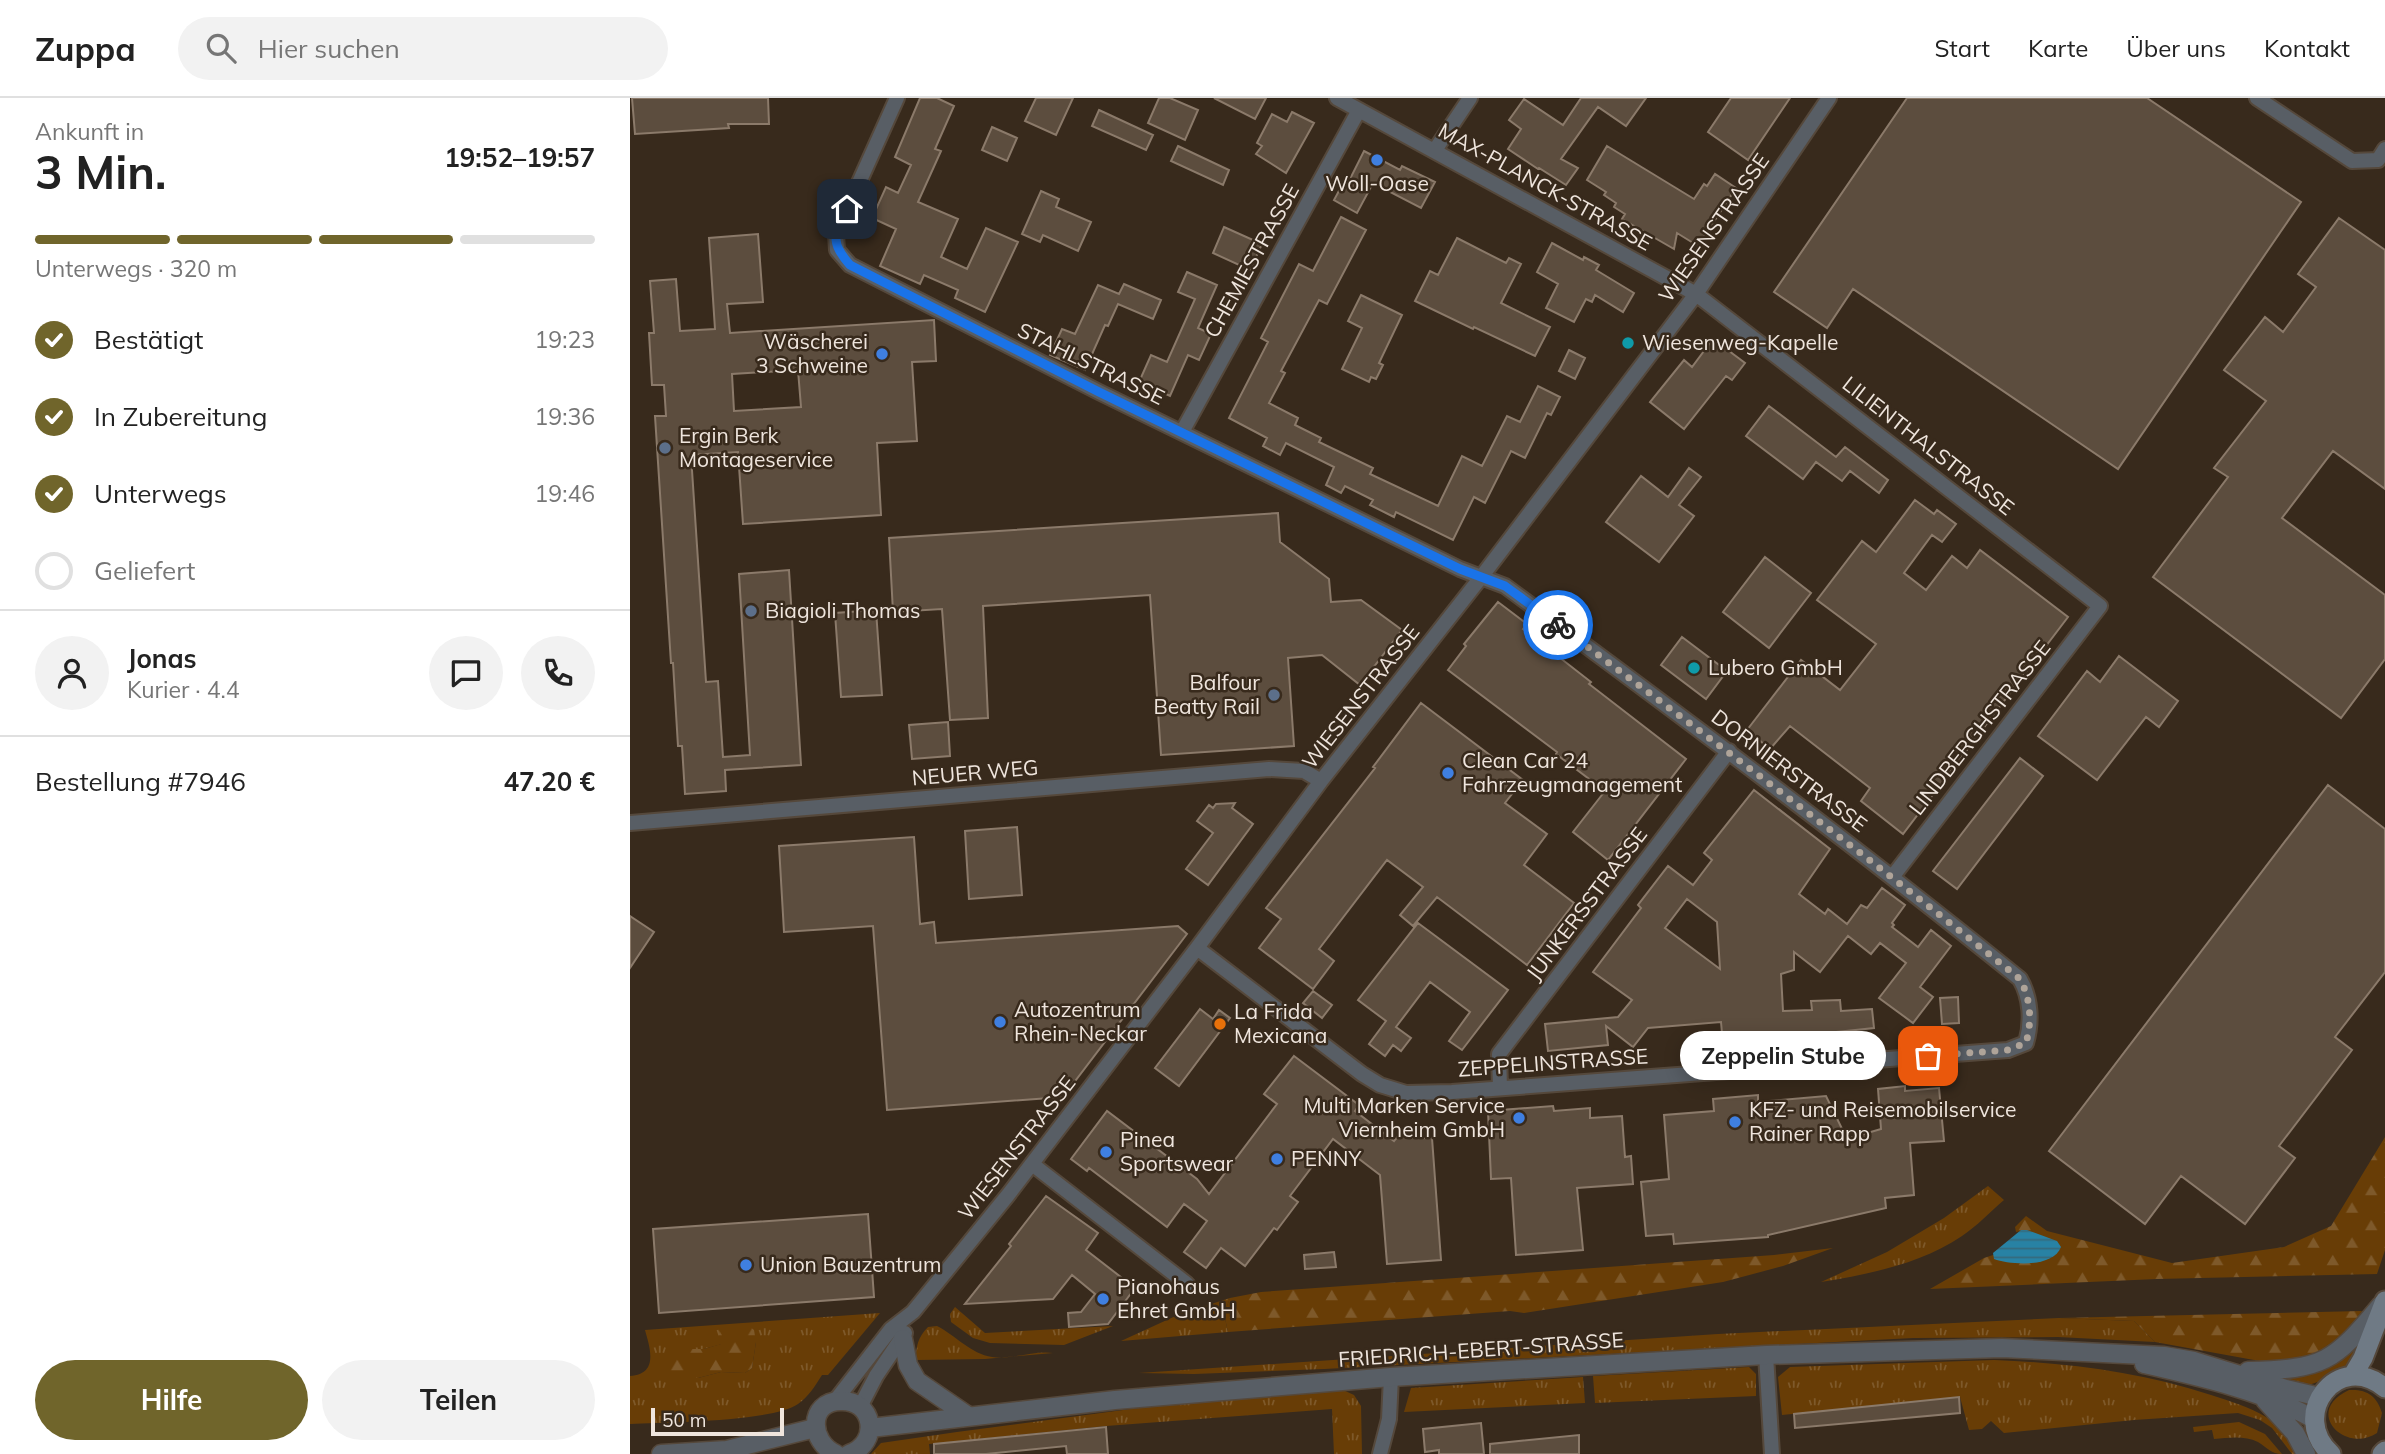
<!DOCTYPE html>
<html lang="de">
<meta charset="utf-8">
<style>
body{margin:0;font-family:Mulish,sans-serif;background:#f2f2f2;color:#222;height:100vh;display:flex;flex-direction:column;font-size:26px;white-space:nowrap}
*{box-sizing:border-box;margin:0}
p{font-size:23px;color:#767676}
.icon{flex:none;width:38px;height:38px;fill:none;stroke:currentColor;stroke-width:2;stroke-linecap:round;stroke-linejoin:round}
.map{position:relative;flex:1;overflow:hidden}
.drawer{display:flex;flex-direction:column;background:#fff;width:630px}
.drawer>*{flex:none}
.scale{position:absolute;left:21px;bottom:18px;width:133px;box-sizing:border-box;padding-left:7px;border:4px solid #efe5dd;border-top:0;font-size:19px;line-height:24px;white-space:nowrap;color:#efe5dd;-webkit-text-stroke:5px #382a1c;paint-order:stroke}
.pin{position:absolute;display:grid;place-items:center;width:60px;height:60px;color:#fff;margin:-30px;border-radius:14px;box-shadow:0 4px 10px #0006}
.courier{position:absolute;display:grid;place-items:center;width:70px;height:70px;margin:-35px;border:5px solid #1a73e8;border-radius:50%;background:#fff;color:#222;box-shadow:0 2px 9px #0007}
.bubble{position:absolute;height:49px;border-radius:24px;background:#fff;box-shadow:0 4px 18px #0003;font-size:23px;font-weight:700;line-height:49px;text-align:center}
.head em{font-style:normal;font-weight:700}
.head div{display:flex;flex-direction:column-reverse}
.head{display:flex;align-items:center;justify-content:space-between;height:119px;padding:0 35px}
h1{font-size:46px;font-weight:700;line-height:52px}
.bar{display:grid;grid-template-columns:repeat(4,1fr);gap:10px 7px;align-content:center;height:84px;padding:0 35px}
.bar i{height:9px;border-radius:5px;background:#e0e0e0}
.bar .on{background:#70652b}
.bar p{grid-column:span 4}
.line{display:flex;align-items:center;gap:18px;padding:0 35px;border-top:2px solid #e0e0e0}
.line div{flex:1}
.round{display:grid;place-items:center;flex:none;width:74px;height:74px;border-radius:37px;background:#f2f2f2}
ol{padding:0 35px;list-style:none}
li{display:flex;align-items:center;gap:21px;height:77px}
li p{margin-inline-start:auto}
li .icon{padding:7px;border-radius:50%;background:#70652b;color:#fff;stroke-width:4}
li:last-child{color:#767676}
li i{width:38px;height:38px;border:4px solid #e0e0e0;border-radius:50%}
.primary-button{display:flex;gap:14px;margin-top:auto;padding:14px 35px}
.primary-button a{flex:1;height:80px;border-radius:42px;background:#70652b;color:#fff;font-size:28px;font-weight:700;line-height:80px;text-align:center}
.primary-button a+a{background:#f2f2f2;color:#222}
header{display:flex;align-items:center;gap:42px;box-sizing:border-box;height:98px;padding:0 35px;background:#fff;border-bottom:2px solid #e0e0e0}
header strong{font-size:33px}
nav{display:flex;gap:38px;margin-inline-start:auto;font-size:24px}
.search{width:490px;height:63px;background:#f2f2f2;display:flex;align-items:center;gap:18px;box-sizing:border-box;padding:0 24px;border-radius:38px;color:#767676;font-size:26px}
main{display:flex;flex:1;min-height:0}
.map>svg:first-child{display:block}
.grass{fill:url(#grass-tufts);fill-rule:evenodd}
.forest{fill:url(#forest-firs)}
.water{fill:url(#water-rules)}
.building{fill:#5c4d3e;stroke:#8b7a6a;stroke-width:2;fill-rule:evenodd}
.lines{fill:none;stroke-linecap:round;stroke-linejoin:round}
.minor-casing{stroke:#55483b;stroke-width:18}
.tertiary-casing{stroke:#55483b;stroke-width:21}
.secondary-casing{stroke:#55483b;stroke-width:23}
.minor{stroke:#585e65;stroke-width:14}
.tertiary{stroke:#585e65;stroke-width:18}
.secondary{stroke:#6f7a85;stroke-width:19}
.done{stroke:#afa499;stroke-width:7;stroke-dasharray:0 12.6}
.route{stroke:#1a73e8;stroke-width:9}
.shop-dot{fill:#3f7fe0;stroke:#382a1c;stroke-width:2.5}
.culture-dot{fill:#0f9aa8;stroke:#382a1c;stroke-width:2.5}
.service-dot{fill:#5c6f8a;stroke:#382a1c;stroke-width:2.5}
.food-dot{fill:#e8710a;stroke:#382a1c;stroke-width:2.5}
.labels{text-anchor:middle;stroke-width:5;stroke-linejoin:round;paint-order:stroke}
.poi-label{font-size:21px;fill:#efe5dd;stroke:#382a1c;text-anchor:start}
.street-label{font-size:21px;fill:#efe5dd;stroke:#382a1c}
</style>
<header>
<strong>Zuppa</strong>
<div class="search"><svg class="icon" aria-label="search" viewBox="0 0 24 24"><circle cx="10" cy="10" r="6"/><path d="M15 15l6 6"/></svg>Hier suchen</div>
<nav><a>Start</a><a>Karte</a><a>Über uns</a><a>Kontakt</a></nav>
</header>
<main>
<section class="drawer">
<div class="head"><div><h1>3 Min.</h1><p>Ankunft in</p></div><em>19:52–19:57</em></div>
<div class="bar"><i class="on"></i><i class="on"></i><i class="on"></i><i></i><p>Unterwegs · 320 m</p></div>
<ol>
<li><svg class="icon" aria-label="check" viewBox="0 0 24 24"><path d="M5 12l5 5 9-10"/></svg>Bestätigt<p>19:23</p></li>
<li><svg class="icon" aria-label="check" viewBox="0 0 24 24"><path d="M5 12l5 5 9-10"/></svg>In Zubereitung<p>19:36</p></li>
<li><svg class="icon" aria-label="check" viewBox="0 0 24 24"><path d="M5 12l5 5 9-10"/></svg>Unterwegs<p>19:46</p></li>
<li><i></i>Geliefert</li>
</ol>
<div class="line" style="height:126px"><a class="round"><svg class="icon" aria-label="person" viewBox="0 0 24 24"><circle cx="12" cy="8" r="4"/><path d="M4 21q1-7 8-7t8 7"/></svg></a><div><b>Jonas</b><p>Kurier · 4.4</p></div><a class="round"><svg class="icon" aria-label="chat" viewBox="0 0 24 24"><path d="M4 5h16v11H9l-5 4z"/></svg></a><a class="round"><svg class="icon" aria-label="phone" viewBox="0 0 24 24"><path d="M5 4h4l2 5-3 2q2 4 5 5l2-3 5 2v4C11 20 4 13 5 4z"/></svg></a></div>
<div class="line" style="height:91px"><div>Bestellung #7946</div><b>47.20 €</b></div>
<div class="primary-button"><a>Hilfe</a><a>Teilen</a></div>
</section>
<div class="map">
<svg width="1755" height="1356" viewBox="0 0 1755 1356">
<defs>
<pattern id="grass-tufts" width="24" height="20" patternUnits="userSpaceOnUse" patternTransform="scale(1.75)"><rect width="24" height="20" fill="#683d06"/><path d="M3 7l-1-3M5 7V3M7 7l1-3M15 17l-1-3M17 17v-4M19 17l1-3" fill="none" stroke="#7e592a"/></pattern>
<pattern id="forest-firs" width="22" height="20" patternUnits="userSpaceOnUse" patternTransform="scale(1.75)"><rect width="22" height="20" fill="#683d06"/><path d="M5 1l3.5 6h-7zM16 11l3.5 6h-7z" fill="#7e592a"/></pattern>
<pattern id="water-rules" width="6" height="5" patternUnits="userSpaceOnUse" patternTransform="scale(1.75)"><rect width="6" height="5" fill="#2882a4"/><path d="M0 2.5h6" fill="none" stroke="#356a7d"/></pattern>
</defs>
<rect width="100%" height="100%" fill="#382a1c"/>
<!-- grass -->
<path class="grass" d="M1358,1088L1374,1102C1360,1114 1347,1128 1332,1138C1290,1166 1240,1176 1191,1184L1257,1154L1314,1120Z
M600,1200L594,1216L598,1234L491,1243L550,1216Z
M325,1209L355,1235L483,1228L434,1247L360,1245L343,1240L321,1224L320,1216Z
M250,1215L198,1277H192C185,1288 179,1298 168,1306C141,1324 36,1324 0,1326V1278C29,1276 20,1250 15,1232ZM126,1244L122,1270L115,1275L91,1274L68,1280H51L41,1251H74L92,1246Z
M1429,1220L1504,1223L1525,1244L1428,1239L1283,1240L694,1271L564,1276L509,1275L1088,1236Z
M307,1228C325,1237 341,1256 362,1259C381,1262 405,1252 423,1255L355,1261L286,1262C286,1248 288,1239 298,1229Z
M1732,1243L1718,1268L1693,1282L1679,1287L1666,1286L1652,1282C1660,1279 1671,1278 1680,1276C1700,1271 1719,1259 1732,1243Z
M1364,1262C1439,1265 1510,1274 1581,1297C1599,1303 1620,1309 1636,1319C1650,1328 1660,1342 1667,1356H1662L1642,1330L1630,1322L1608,1315L1504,1322L1374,1335L1361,1323L1352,1331L1339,1332L1330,1299L1152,1317L1148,1279L1160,1269Z
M1119,1269L1126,1276V1298L965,1305L963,1278Z
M953,1279L955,1305L774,1314L781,1290Z
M713,1292L724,1297L731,1308L732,1356H704L702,1311L476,1328L299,1346L300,1356H241L251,1345L327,1334L531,1307Z
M1719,1292C1737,1291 1747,1298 1752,1315L1747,1335C1716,1356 1672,1314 1719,1292Z
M1609,1324L1635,1336L1652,1356C1641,1356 1638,1350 1628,1344C1614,1337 1598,1340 1584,1341L1582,1332L1564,1334L1563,1329Z"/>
<!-- forest -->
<path class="forest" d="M1755,1039V1152L1747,1176L1527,1181L1300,1191L1354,1160L1366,1156L1392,1133L1386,1134L1385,1129L1396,1118L1417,1133L1542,1165L1654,1149L1701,1128Z
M1203,1150L1153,1168L1093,1184L894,1215L880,1213L598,1234L594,1216L600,1200L631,1194L1144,1157Z
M1732,1213L1718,1235L1690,1255L1673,1262L1635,1264L1525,1244L1504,1223L1429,1220Z
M118,1227L124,1232L126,1244L122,1270L115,1275L91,1274L68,1280H51L22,1274L25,1260L41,1251H74L91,1246L89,1237L90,1229Z"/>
<!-- water -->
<path class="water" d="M1391,1132H1397L1427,1143L1431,1149C1423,1170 1381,1167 1364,1161L1363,1155Z"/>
<!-- building -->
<path class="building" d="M2,0H138L139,26H98L99,30L5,36Z
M290,0H307L324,8L305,51L311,53L288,104L328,121L311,159L337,171L356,130L388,144L355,214L325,200L328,192L294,177L290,186L250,168L266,131L242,120L256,89L268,95L281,67L265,59Z
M406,0H443L426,37L395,23Z
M529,0H540L568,12L555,42L518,25Z
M584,0H636L625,21Z
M951,0H1016L996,28L968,9L931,61L948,70L936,87L909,70L908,71L878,51L891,31L879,22L894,1L933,27Z
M1101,0H1160L1118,62L1078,34Z
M1277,0H1517L1671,104L1488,371L1223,191L1197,230L1144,194Z
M469,12L523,37L516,52L462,28Z
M662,14L684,25L656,75L626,56L632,48L627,45L642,16L657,24Z
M362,29L387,40L377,63L352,52Z
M548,48L599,72L593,87L541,63Z
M977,48L1064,101L1074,86L1077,88L1085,76L1106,90L1068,148L1047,135L1044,151L992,121L995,116L984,109L986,105L974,97L976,94L957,82Z
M734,53L770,72L772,68L805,84L791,110L743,85L727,115L704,102L711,89L715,91Z
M411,93L429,101L426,109L461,124L448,153L413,137L410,144L392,136Z
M711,119L736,132L697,206L689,202L651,273L655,275L639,305L668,320L665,327L691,340L689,344L743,370L740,376L808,408L832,358L852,368L877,318L890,324L908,288L930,299L921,317L917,315L895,360L881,353L855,405L844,399L823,442L766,414L764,419L740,407L743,402L715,388L711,395L696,387L704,369L656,345L650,357L633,348L637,340L599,320L638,244L631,240L669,166L683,173Z
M1709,120L1755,152V391L1703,353L1652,420L1755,497V561L1711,620L1523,479L1598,379L1584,370L1636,303L1594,272L1635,219L1653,234L1686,189L1668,176Z
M594,129L632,146L620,172L583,155Z
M128,136L133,204L97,206L100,235L304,222L306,263L282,264L287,343L247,345L251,417L113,426L108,354L61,357L76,584L88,583L93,659L120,657L109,476L159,472L171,667L95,672L96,693L55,696L52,648H48L43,565H41L25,318H36L34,287H22L19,235H24L20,183L46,181L50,233L85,231L79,140ZM168,272L171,309L104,313L102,276Z
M827,140L876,165L879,160L891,166L871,205L920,229L905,258L844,229L843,231L785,203L800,173L808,177Z
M922,145L953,162L954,159L969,167L966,172L1004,195L993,214L965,197L962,204L956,201L944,224L916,210L928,186L907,174Z
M557,174L587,187L568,230L581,236L569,262L558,257L540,298L509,284L521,257L537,264L565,201L548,194Z
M494,186L531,202L523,221L488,206L478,228L475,227L455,272L420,257L432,231L445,236L468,187L489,196Z
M731,197L772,217L749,265L753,267L746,281L741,279L739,284L712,271L732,230L718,223Z
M1083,241L1115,265L1102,282L1096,278L1054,331L1020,304L1054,262L1062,269Z
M939,252L955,260L945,281L929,273Z
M1139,308L1206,359L1215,349L1258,382L1249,395L1220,373L1212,383L1186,364L1173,381L1116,338Z
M1059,370L1071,379L1049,407L1064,418L1029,464L976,424L1011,378L1038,399Z
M1285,402L1304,416L1307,412L1326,426L1312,444L1302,437L1274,475L1296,492L1322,458L1337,470L1350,452L1438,519L1273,736L1231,703L1240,690L1160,628L1140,651L1117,632L1171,562L1210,592L1246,546L1187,502L1232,443L1246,454Z
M648,415L650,444L699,481L701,504L731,502L772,532L730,587L692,557L658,560L664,648L531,657L520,497L353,508L358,620L320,622L312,511L263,514L259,440Z
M1135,459L1181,495L1139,550L1093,514Z
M868,504L897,526L893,531L961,584L959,586L1056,661L978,762L943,734L975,693L926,656L927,654L818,572L836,548L834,546Z
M246,512L252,597L211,599L205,515Z
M1052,539L1097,573L1076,601L1031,567Z
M1489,558L1548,603L1529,629L1516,619L1467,682L1408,638L1457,573L1470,584Z
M791,605L893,682L875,705L917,736L894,767L944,805L897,867L807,799L783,828L770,817L793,789L757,762L689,851L704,863L683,891L629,850L651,821L636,810L745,670L743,669Z
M318,624L320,658L282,661L279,627Z
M1390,660L1413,678L1327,791L1303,773Z
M1698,687L1755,731V874L1705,939L1722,952L1649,1048L1665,1060L1615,1126L1551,1078L1515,1126L1419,1053Z
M1124,692L1200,751L1169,796L1195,816L1198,811L1217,826L1231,807L1237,810L1252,790L1275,807L1262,825L1264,827L1262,829L1288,849L1301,832L1321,848L1290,889L1303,899L1283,925L1249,900L1276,865L1250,845L1241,856L1218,838L1190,874L1164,854V872L1151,876L1153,913L1182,912L1181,903L1210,902L1211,913L1242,911L1244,930L1188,936V939L1167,941V948L1150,949V942L1093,946L1091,924L1018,930L1003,949L976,928L978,947L918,953L915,926L988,919L1002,902L963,874L1011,810L1008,807L1038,768L1063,787L1082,762L1074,755ZM1057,801L1087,824L1090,871L1035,830Z
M605,705L602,710L623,726L578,787L556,771L583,735L567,723L579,707L583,710L586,706Z
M387,729L392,797L339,801L335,733Z
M284,739L290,826L304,824L306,845L548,828L557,836L433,999L257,1012L243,828L154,834L149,748Z
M0,818L24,834L0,870Z
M788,825L878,892L832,952L819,943L840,914L800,884L766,929L781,940L771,953L763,947L755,958L739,946L756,923L728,902Z
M683,893L702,907L692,920L673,905Z
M1328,899L1329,925L1312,926L1310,900Z
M570,911L583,921L589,912L600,920L549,988L525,970Z
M664,958L729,1007L725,1013L764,1043L773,1032L783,1040H802L811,1162L757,1166L750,1077L703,1041L660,1098L668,1104L647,1132L644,1130L615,1168L591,1150L576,1170L554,1154L577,1123L554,1106L537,1129L459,1070L457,1073L441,1061L477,1013L567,1081L579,1096L647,1006L634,996Z
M1275,988V993L1309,990L1314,1043L1280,1045L1284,1097L1255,1100L1256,1110L1138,1137V1139L1044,1146L1043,1136L1016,1138L1011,1084L1039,1081L1034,1017L1084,1013L1083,1001L1128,997V1004L1196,998L1217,1041L1251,1031L1248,991Z
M923,1008L924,1013L960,1010V1020L992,1018L995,1059L1001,1058L1003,1086L947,1090L953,1152L886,1157L881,1080L861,1081L858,1013Z
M416,1098L468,1135L456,1152L505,1190L478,1226L439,1229L438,1215L451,1214L465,1196L442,1177L423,1201L335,1206L381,1148L379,1146Z
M238,1116L244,1199L29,1215L23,1131Z
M704,1154L706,1169L675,1171L674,1157Z
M1329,1299L1330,1315L1165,1330L1164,1316Z
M851,1325L854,1356H809V1352L795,1354L793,1331Z
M476,1329L478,1356H437L436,1348L356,1356H304V1346Z
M949,1337V1356H860V1346Z"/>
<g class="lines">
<!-- minor casing -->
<g class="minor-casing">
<path id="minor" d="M267,0L206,136L207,152L220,167L469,294L830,471L875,488C1049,616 1222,745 1390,881C1401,900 1402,924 1396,945L1378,952L822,994L776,995L750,987L732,976L567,850
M707,0L1066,196L1470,508L1263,778
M1627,0L1722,63L1748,62L1755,51
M805,52L840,0
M552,334L729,12
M0,725L639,671L674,673L691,683
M870,990L869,956L1099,653
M402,1066L557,1186
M1136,1257L1142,1356
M205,1303L261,1231L283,1214L378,1097L567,850L691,683L852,478L1066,196L1199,0
M230,1309L246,1278L275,1235
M750,1356L759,1321L761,1279"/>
</g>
<!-- tertiary casing -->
<g class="tertiary-casing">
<path id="tertiary" d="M273,1241L278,1267L287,1283L338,1318
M1514,1266C1571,1279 1633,1293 1684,1321
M1618,1273C1694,1271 1703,1265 1751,1207
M1635,1302L1665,1335L1676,1356
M240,1330L485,1302L761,1279L1136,1257L1372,1250L1534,1258L1564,1263L1656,1291L1690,1299
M31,1356L97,1352L185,1330
M206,1356C179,1344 178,1304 210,1303C244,1301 251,1345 219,1356"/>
</g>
<!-- secondary casing -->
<g class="secondary-casing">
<path id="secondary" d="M1723,1277L1733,1260L1755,1203
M1701,1356C1658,1317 1708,1251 1755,1290
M1752,1356L1755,1353"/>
</g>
<!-- minor -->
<use href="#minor" class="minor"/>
<!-- tertiary -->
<use href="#tertiary" class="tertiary"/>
<!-- secondary -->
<use href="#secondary" class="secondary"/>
</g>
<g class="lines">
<!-- done -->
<path class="done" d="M928,527C1084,643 1239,759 1390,881C1401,901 1402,924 1396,945L1378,952L1298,958"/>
<!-- route -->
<path class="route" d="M217,111C205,138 199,143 220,167L469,294L830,471L875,488L928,527"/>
</g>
<!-- markers -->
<g class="shop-dot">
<circle cx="747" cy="62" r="7"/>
<circle cx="252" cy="256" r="7"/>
<circle cx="818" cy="675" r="7"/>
<circle cx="370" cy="924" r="7"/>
<circle cx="889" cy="1020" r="7"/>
<circle cx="1105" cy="1024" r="7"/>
<circle cx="476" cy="1054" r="7"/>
<circle cx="647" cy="1061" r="7"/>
<circle cx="116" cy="1167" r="7"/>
<circle cx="473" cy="1201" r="7"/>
</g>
<g class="culture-dot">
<circle cx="998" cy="245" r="7"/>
<circle cx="1064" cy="570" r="7"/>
</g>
<g class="service-dot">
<circle cx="35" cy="350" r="7"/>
<circle cx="121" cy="513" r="7"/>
<circle cx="644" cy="597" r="7"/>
</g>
<circle class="food-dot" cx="590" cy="926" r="7"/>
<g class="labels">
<!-- poi labels -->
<g class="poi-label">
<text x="747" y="93" text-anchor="middle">Woll-Oase</text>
<text x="238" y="251" text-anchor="end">Wäscherei<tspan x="238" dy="24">3 Schweine</tspan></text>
<text x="1012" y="252">Wiesenweg-Kapelle</text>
<text x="49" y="345">Ergin Berk<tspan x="49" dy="24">Montageservice</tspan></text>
<text x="135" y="520">Biagioli Thomas</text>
<text x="1078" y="577">Lubero GmbH</text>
<text x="630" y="592" text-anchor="end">Balfour<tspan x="630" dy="24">Beatty Rail</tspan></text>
<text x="832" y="670">Clean Car 24<tspan x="832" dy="24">Fahrzeugmanagement</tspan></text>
<text x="384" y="919">Autozentrum<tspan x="384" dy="24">Rhein-Neckar</tspan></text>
<text x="604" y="921">La Frida<tspan x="604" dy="24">Mexicana</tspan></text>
<text x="875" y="1015" text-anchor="end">Multi Marken Service<tspan x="875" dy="24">Viernheim GmbH</tspan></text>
<text x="1119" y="1019">KFZ- und Reisemobilservice<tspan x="1119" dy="24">Rainer Rapp</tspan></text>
<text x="490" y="1049">Pinea<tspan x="490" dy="24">Sportswear</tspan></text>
<text x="661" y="1068">PENNY</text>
<text x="130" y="1174">Union Bauzentrum</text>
<text x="487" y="1196">Pianohaus<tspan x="487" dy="24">Ehret GmbH</tspan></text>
</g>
<!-- street labels -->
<g class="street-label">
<text transform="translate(915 89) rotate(29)" y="7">MAX-PLANCK-STRASSE</text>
<text transform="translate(1084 130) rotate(-55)" y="7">WIESENSTRASSE</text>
<text transform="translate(622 163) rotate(-61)" y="7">CHEMIESTRASSE</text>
<text transform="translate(461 266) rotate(26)" y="7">STAHLSTRASSE</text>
<text transform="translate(1298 348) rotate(38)" y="7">LILIENTHALSTRASSE</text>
<text transform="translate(731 599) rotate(-52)" y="7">WIESENSTRASSE</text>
<text transform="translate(1350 630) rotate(-52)" y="7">LINDBERGHSTRASSE</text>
<text transform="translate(1159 673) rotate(37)" y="7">DORNIERSTRASSE</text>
<text transform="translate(345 675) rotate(-5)" y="7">NEUER WEG</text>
<text transform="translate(957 806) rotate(-53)" y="7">JUNKERSSTRASSE</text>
<text transform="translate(923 965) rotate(-4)" y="7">ZEPPELINSTRASSE</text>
<text transform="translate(387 1050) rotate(-52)" y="7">WIESENSTRASSE</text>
<text transform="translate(851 1252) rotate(-4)" y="7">FRIEDRICH-EBERT-STRASSE</text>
</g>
</g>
</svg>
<div class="scale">50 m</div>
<div class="pin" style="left:1298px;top:958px;background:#ea580c"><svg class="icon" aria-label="bag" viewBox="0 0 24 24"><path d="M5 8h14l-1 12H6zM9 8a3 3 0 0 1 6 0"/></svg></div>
<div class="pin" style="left:217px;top:111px;background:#1f2937"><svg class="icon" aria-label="home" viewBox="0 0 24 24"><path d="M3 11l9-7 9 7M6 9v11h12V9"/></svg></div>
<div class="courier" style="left:928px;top:527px"><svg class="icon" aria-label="bike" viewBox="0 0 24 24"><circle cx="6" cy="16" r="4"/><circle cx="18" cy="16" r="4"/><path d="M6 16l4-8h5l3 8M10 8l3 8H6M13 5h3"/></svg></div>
<div class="bubble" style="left:1050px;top:933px;width:206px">Zeppelin Stube</div>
</div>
</main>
